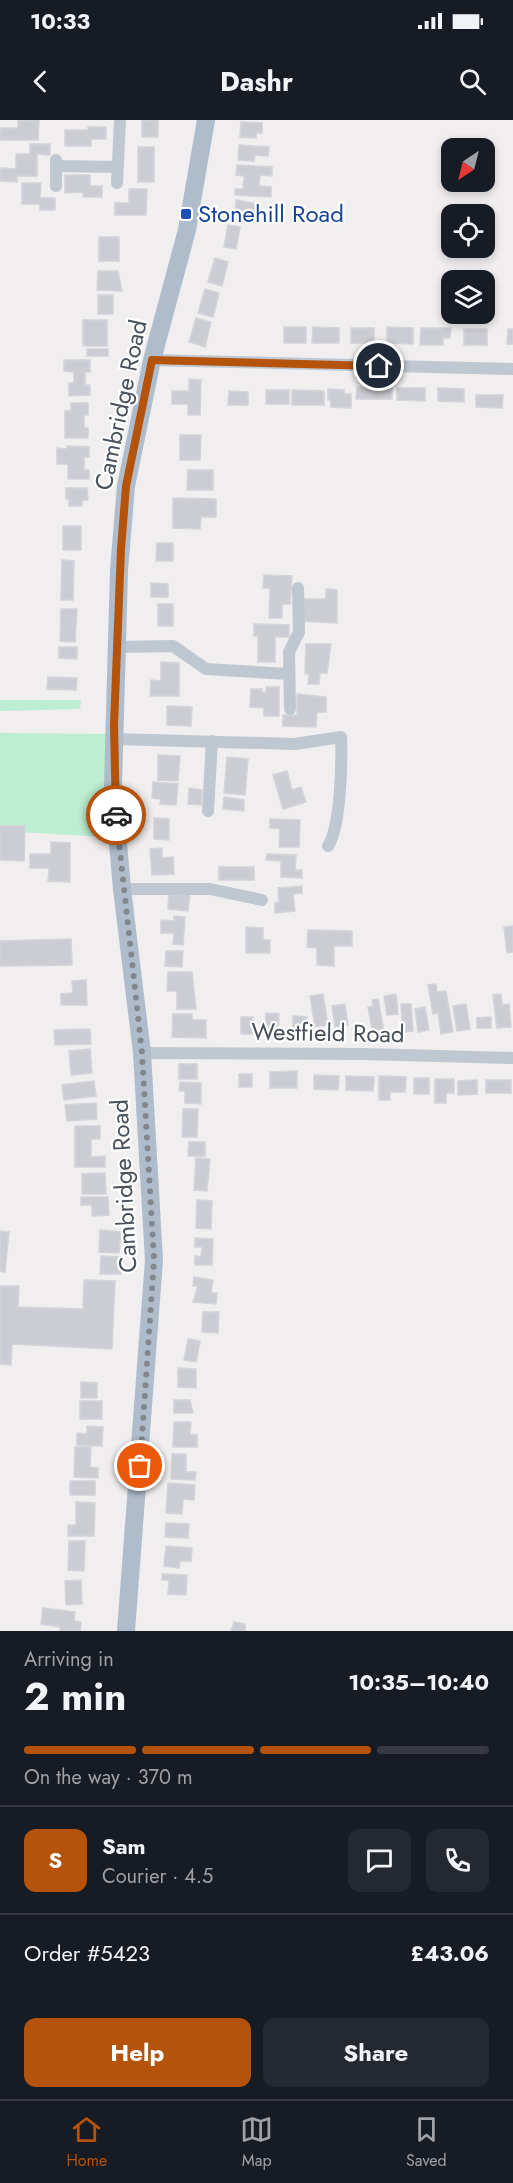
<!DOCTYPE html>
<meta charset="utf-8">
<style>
body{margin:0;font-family:Jost,sans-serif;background:#242831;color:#f1f3f6;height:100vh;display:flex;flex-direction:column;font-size:22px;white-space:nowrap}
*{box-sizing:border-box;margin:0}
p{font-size:20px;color:#9ea1a6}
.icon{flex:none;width:33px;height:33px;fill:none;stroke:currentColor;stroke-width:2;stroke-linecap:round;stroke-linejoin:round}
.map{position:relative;height:1511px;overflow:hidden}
.side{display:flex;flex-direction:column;background:#171b24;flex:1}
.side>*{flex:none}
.needle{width:39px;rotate:215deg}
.fabs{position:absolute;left:441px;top:18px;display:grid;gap:12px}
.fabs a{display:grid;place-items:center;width:54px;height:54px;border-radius:12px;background:#171b24;box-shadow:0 3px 9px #0003;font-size:30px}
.pin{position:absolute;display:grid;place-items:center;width:51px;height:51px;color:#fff;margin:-26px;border:3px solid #fff;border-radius:50%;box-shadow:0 2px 6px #0007}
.courier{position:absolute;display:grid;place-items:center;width:60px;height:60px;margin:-30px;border:4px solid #b45309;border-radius:50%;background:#fff;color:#222;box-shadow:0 2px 8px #0007}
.head em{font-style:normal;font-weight:700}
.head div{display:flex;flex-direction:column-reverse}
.head{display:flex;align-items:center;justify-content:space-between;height:102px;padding:0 24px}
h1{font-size:39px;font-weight:700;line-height:45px}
.bar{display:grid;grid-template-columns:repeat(4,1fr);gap:9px 6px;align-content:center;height:72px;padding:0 24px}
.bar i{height:8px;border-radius:4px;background:#363941}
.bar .active{background:#b45309}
.bar p{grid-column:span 4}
.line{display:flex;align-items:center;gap:15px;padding:0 24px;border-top:2px solid #363941}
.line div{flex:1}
.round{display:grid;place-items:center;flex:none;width:63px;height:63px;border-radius:12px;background:#242831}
.cta{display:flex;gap:12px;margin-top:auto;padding:12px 24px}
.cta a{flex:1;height:69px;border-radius:12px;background:#b45309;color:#fff;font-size:24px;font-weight:700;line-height:69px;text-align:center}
.cta a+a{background:#242831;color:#f1f3f6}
.status{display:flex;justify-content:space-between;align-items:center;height:42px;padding:0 30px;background:#171b24;direction:ltr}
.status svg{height:16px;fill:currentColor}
header{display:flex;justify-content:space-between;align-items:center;height:78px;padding:0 24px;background:#171b24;font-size:27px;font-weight:700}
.menu{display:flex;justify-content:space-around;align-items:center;height:84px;border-top:2px solid #363941;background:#171b24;font-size:16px;color:#9ea1a6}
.menu a{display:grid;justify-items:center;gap:3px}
.menu .active{color:#b45309}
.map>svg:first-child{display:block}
.green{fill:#bdedd2}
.building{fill:#cbcdd3;stroke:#d2d4d9;stroke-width:1.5}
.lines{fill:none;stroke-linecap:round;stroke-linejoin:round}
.street{stroke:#bfc7d0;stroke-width:12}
.primary{stroke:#aebccc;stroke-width:18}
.done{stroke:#82878e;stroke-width:6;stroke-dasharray:0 10.8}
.route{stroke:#b45309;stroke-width:8}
.transit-dot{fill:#1a4fb4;stroke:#fff;stroke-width:2}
.labels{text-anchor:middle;stroke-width:4.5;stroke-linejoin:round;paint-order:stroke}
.transit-label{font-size:24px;fill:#164399;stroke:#fff;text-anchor:start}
.street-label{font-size:24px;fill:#47505b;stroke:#fff}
</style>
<div class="status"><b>10:33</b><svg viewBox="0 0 49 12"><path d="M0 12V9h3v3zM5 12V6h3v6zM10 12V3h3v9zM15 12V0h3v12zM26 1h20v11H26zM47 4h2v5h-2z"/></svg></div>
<header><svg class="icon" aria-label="back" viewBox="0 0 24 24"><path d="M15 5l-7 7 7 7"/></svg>Dashr<svg class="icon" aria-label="search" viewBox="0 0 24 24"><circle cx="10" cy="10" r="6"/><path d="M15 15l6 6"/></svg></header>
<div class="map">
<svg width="513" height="1511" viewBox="0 0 513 1511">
<rect width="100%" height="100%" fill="#f0eeee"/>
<!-- green -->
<path class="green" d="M0,580H81L80,589L0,591Z
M0,613L106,614V717L0,711Z"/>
<!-- building -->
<path class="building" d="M18,0H39L38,20H0V8H18Z
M142,0H158V17H142Z
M241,2L262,3V13H256V18L240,17Z
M88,7H106V19H91V26H65V10H88Z
M30,24H50V35L37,34V56H17V62L0,61V48L16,49V34H30Z
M239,25L269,27L268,36L255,35L254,41L238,40Z
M138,27H154V62H138Z
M237,45L272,47V56L260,55L259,66L271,67V77L235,75V69H243L244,56L236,55Z
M65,55H90V66H102V77H83V72L65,73Z
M22,63H41L40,78H55V90H40V84H22Z
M129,69H147L146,95H115V83H129Z
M236,80L257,84L256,99L235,100Z
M228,105L240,107L236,129L224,127Z
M99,117H119V141H99Z
M215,138L228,142L222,166L208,162Z
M98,151H118L122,171L97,170Z
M205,169L219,173L213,197L198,193Z
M98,175H113V194H98Z
M196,198L211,202L205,227L189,222Z
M83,200H107V226H83Z
M284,207H306V223H284Z
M313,207L339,208V223H312Z
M387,207L413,208V224L387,223Z
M351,208H374V223H351Z
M421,208H451L450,218H443V225H420Z
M464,209H487V225H464Z
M508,209H513V224H507Z
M87,229H108V236H87Z
M64,240H90V252H85V265H90V275L69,276V263H74V252L64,251Z
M189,259L201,260L200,295H188V284H172V271H189Z
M357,267L392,268V279H356Z
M397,268H425V281L397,280Z
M438,268L464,269V282L438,281Z
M328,269L344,270V274H351V288L331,287V280H328Z
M266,270H289V284H266Z
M292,270L324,271V285H292Z
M229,271L248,272V285H228Z
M476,275H503L502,288L476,287Z
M71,283H88V295H84V308H88V318H65V291H71Z
M180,315H201L200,340H180Z
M67,326L89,327V337H84V350H89V359H68V344H57V328L67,329Z
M188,350H213V370H187Z
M66,368H87L88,380H82V386H69V379H66Z
M173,378L216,379V397H201L200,409L173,408Z
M63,406H81V430H63Z
M157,423H173V441H156Z
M62,440L74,441L73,480H61Z
M264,455L292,456L290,484H282V498H269L270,468H263Z
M151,463L168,464V477H151Z
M326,469L337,470V503L302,501V479H326Z
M158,484H173V506H158Z
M61,489H77L75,522L60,521Z
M254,504L289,505V517H275V542H258V516H254Z
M306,524H331L327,553H320L319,564H308L309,554H305Z
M59,527H77V539L59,538Z
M161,542L179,543V576H150L151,560L161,561Z
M48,557L77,558L76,570L47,569Z
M266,567H279V596H264V588L250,587L251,569H262V572L266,573Z
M297,574L326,577V592H317L316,607L283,606V595H297Z
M167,586L192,587L191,606L167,605Z
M158,635L180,636L178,661L158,660Z
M227,637L248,639L245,675L224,673Z
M287,651L292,670L301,667L306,682L283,689L273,655Z
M153,662L178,664L176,685L160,684L161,679L152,678Z
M189,668L202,670L201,685L188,684Z
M224,677L244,680V691L223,689Z
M154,698L169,699V720L154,719Z
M270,699L300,700L299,727H279L280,709L270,708Z
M0,706H25L24,741L0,740Z
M51,722L70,723V762L48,761L49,748H30V734H51Z
M162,728V738L173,737L174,754L152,755L150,729Z
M267,734L296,735L295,750H302V758L281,757V741L266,740Z
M219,747H254V760H219Z
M302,766V773L293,774L295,791L275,793V783L279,782L278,768Z
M169,772L190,773L188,791L168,789Z
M174,796L185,797L183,825L173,824L174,813H161V800L174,801Z
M513,806V832L507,833L504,807Z
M246,807L263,808V820H270V833H246Z
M308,810L352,811V826H334V846L317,845V828L307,827Z
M71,819L72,845L0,846V821Z
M166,831H183L182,847L165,846Z
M168,852H192L196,889H177V871H167Z
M86,860L87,885H61V874L73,873L72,861Z
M436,864L437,872L446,871L453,912L441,914L438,893L433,894L428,865Z
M323,874L328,905L315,907L310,876Z
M396,874L398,894L387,895L384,876Z
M501,874L502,885L509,884L511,907L497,908L493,875Z
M378,879L384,912L373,914L368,887L373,886L372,880Z
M345,884L348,905L335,907L332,886Z
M401,884H411L413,911L403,912Z
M466,884L470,909L457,911L453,886Z
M425,887L429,910L418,912L415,889Z
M266,893L279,894L278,915L265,914Z
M173,894H192V900H206V918L172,917Z
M293,896L307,897L306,916H293Z
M241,897H253L252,914H241Z
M491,897V908H477V898Z
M90,909L91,924L55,925L54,910Z
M90,929L92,953L71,955L69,931Z
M179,944H197V959H179Z
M297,951V968H270V952Z
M239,954H252V967H239Z
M314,955L339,956L338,970L314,969Z
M346,956L374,957L373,971L346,970Z
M379,956L406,957L405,972H390V980H379Z
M414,958H429V974H414Z
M435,959H454V973H446V983H435Z
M477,960V974L458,975V961Z
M486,960H511V973H486Z
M94,961L96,976L64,980L62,965Z
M180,962L201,963V984L185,983V971H179Z
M96,983L97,999L67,1001L65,985Z
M183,989H198L197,1017H182Z
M75,1006H100V1019H91V1037L105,1036V1047H75Z
M189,1022H205V1036H188Z
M196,1038L210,1039L207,1071L194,1070Z
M105,1053L106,1074H82V1054Z
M81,1077H108L109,1095L92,1096V1085H81Z
M197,1080L212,1081L211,1109L196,1108Z
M100,1110L121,1112L119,1133L99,1132Z
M0,1111L9,1112L5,1152L0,1151Z
M195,1118L213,1119L212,1145H195V1136L201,1137L202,1127H195Z
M101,1136L121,1137V1154H100Z
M194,1157L213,1160L211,1173H217L216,1184L193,1182L198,1166H193Z
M84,1160L115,1161L112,1229L12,1224L11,1245L0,1244V1166H19L18,1187L83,1189Z
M203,1192H219L218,1213L202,1212Z
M188,1219L200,1221L196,1242L184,1240Z
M178,1248L196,1249V1268L178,1267Z
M81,1262L97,1263V1278H81Z
M174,1280H190L193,1293H174Z
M80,1281H102V1299H80Z
M174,1302H191L190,1315H197V1327H173Z
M87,1306L103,1307L102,1326L77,1325V1313L87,1314Z
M75,1327H91L90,1347L98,1348V1358L74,1357Z
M172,1334H186V1352H196L195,1360L171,1359Z
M70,1361H95V1375H70Z
M168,1363L195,1365L194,1380L183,1379L182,1394L166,1393Z
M76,1382L95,1383L94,1416H68V1405H76Z
M166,1403L189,1404L188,1418L165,1417Z
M69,1421H85L84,1451L68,1450Z
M166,1426L192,1428L191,1441H180L179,1448L164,1446Z
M162,1454L187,1455L186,1475L168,1474L169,1460H162Z
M81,1460L82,1484L66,1485L65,1461Z
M43,1488L75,1492L74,1501L81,1502L80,1511H60V1507L41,1504Z
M234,1502L245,1504V1511H231Z"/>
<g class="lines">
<!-- street -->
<path class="street" d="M58,46L118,47
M117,63L120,0
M56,66V40
M152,240L513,249
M116,527L173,526L206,549L289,554
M290,589L289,532L299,512L298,468
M114,619L295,624L341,617C342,641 341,706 328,726
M208,691L212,621
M122,769H210L262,780
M142,933L364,934L513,938"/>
<!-- primary -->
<path class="primary" d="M126,1511L154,1140L142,933L122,769L113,666L119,450L126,366L152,240L187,110L206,0"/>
</g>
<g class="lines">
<!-- done -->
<path class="done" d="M116,695L142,933L154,1140L140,1346"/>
<!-- route -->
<path class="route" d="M116,695L114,605L121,429L126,366L152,240L379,246"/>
</g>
<!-- markers -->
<rect class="transit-dot" x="180" y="88" width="12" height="12" rx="3"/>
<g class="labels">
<!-- transit labels -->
<g class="transit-label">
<text x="198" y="102">Stonehill Road</text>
</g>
<!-- street labels -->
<g class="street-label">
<text transform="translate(121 285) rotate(-78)" y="8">Cambridge Road</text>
<text transform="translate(328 913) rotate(1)" y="8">Westfield Road</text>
<text transform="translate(124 1066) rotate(-93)" y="8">Cambridge Road</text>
</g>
</g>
</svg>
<div class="fabs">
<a><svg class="needle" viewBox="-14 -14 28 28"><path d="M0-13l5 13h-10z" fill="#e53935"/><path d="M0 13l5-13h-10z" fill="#9ea1a6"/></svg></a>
<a><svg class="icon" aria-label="locate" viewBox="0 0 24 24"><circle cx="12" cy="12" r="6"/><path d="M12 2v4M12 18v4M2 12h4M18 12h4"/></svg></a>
<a><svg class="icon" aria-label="layers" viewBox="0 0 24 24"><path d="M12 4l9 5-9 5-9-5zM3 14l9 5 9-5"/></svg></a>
</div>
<div class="pin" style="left:140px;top:1346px;background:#ea580c"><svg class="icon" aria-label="bag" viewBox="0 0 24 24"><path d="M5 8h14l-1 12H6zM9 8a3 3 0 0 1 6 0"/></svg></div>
<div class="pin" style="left:379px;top:246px;background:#1f2937"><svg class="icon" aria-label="home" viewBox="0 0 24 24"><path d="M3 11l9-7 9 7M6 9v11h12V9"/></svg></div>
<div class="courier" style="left:116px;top:695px"><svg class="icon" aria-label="car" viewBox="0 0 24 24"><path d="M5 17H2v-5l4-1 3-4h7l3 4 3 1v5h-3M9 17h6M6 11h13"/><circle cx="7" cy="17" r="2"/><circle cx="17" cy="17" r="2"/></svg></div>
</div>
<section class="side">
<div class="head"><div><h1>2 min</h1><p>Arriving in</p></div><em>10:35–10:40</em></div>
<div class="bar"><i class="active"></i><i class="active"></i><i class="active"></i><i></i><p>On the way · 370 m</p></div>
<div class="line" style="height:108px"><b class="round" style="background:#b45309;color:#fff">S</b><div><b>Sam</b><p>Courier · 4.5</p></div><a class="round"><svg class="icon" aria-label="chat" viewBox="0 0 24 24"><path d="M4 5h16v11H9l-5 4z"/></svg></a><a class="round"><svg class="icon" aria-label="phone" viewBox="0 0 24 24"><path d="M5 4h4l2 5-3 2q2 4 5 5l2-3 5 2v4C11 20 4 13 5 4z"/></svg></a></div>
<div class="line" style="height:78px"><div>Order #5423</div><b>£43.06</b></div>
<div class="cta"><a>Help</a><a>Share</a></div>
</section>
<nav class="menu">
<a class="active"><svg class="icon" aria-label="home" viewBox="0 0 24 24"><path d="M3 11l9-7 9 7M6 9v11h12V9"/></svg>Home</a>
<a><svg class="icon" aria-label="map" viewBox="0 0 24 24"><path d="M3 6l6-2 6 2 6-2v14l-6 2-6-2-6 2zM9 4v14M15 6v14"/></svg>Map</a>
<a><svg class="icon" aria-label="saved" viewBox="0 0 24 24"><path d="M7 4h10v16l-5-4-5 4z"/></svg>Saved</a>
</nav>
